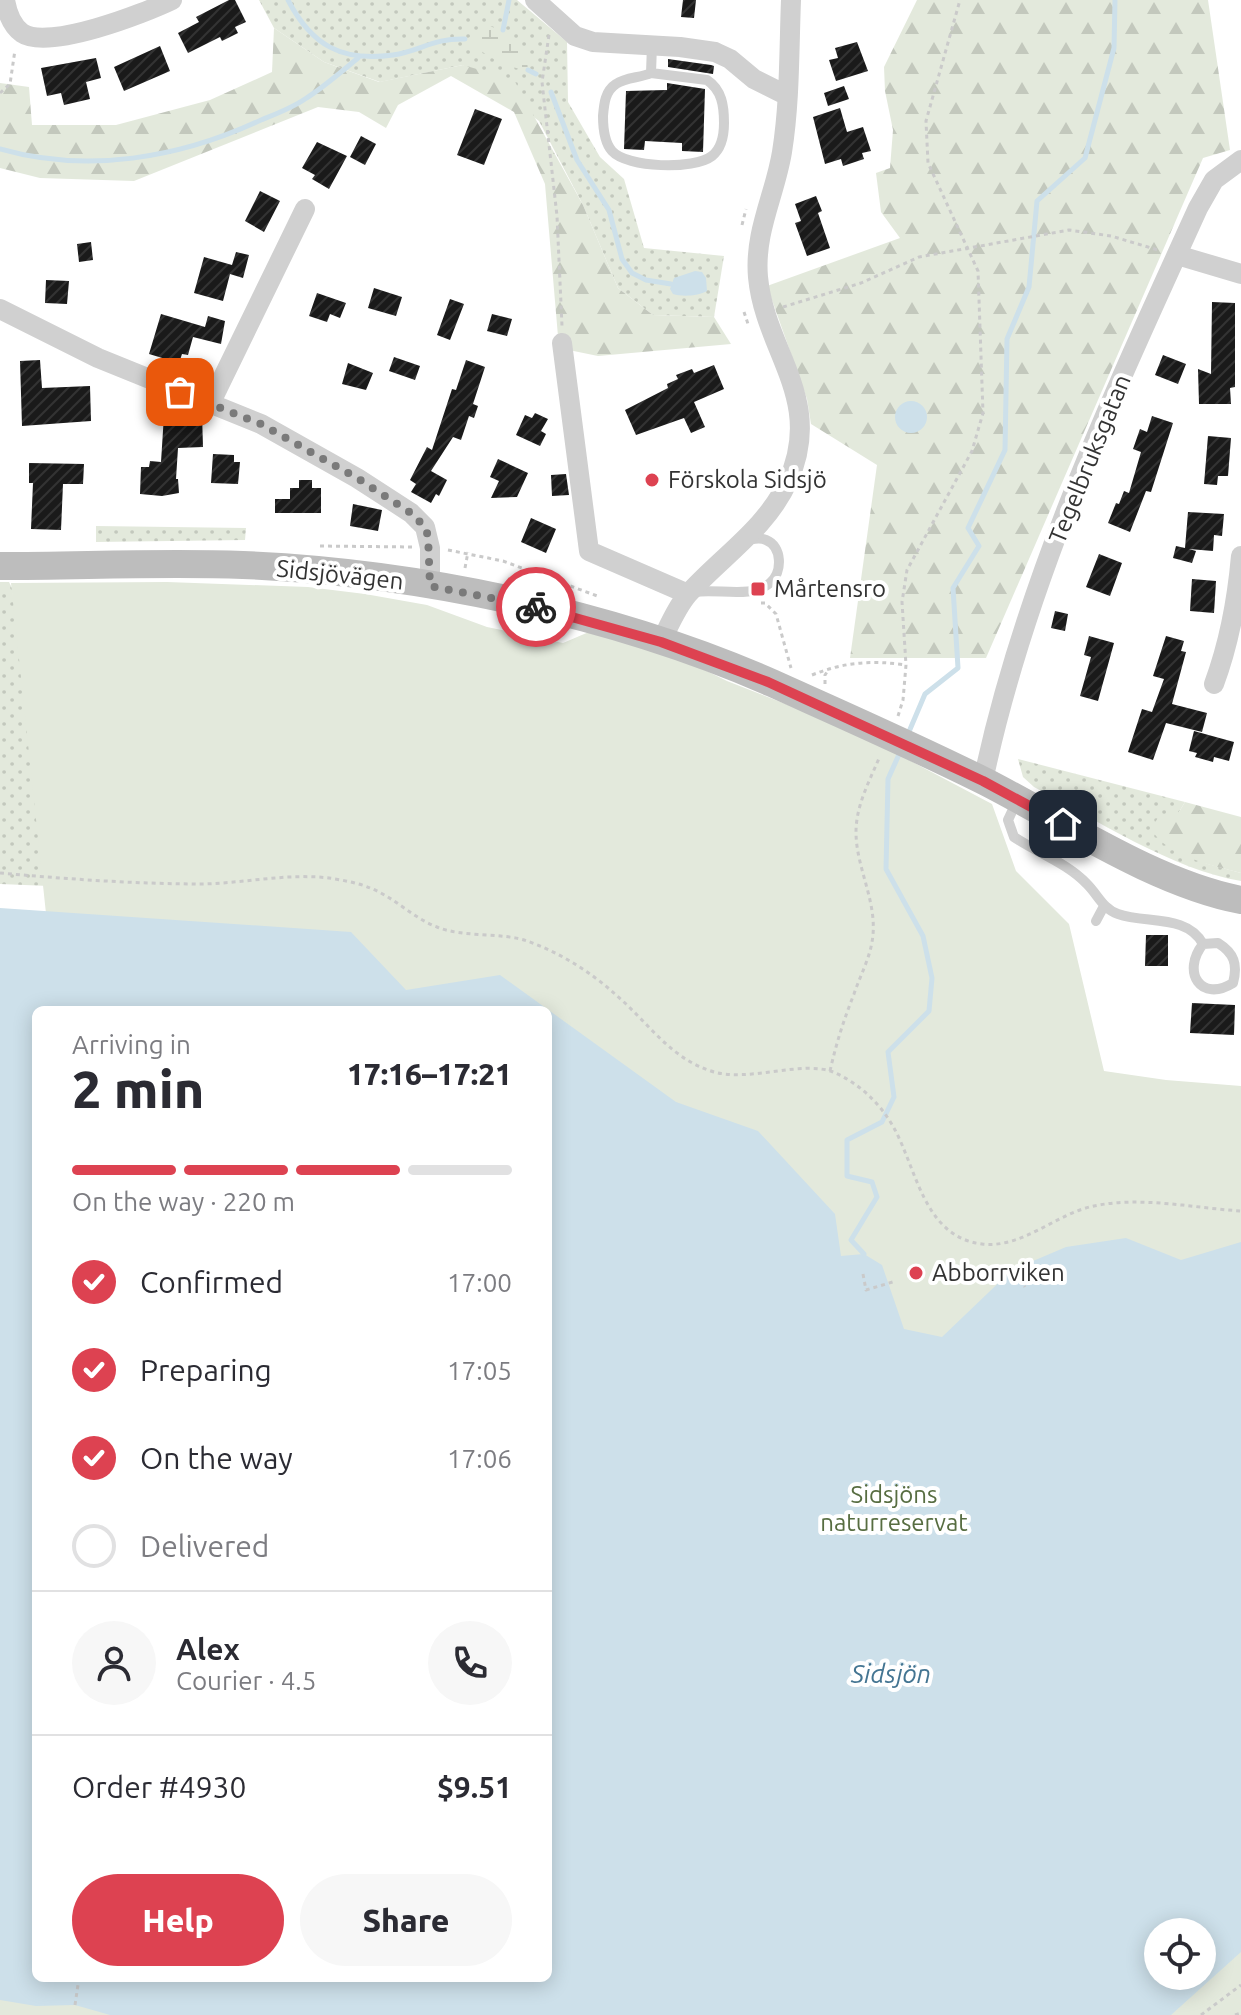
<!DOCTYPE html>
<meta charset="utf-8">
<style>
body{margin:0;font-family:Ubuntu,sans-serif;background:#f7f7f7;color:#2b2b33;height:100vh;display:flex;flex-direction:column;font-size:30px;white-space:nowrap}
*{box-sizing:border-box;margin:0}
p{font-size:26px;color:#7c7c81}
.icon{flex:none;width:44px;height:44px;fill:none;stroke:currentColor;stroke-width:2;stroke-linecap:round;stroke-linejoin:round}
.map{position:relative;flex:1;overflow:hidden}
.sheet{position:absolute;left:32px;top:1006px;width:520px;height:976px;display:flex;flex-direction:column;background:#fff;border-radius:12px;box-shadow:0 4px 20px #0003}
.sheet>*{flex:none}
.controls{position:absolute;left:1144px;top:1918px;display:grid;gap:16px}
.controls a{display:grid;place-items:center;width:72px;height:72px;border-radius:50%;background:#fff;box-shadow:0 4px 20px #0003;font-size:40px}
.pin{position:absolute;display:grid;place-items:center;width:68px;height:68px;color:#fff;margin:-34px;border-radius:16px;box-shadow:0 4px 12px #0006}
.courier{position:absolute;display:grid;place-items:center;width:80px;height:80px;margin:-40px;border:6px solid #dd4251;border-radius:50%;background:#fff;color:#222;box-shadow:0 2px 10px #0007}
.headline em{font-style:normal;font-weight:800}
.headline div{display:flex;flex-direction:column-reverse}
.headline{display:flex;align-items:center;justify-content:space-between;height:136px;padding:0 40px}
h1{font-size:52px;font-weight:800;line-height:60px}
.bar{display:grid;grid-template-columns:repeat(4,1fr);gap:12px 8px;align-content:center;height:96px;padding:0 40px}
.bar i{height:10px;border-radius:6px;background:#e1e1e2}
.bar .active{background:#dd4251}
.bar p{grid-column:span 4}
.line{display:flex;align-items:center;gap:20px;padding:0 40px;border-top:2px solid #e1e1e2}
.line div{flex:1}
.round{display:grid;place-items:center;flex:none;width:84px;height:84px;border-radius:42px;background:#f7f7f7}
ol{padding:0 40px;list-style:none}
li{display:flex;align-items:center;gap:24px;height:88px}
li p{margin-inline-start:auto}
li .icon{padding:8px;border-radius:50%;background:#dd4251;color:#fff;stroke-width:4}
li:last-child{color:#7c7c81}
li i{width:44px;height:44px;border:4px solid #e1e1e2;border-radius:50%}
.button{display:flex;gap:16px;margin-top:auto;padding:16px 40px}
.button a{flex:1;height:92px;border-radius:48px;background:#dd4251;color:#fff;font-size:32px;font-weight:800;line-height:92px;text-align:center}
.button a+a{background:#f7f7f7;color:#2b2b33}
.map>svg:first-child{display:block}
.grass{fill:url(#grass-dots)}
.forest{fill:url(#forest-firs)}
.wetland{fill:url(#wetland-marsh)}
.park{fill:#e3e9dc;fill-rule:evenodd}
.water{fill:#cde0ea;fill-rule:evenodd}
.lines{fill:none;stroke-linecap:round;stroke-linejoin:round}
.stream{stroke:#cde0ea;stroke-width:5}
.building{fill:url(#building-hatch)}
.path{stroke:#cacaca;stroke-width:3;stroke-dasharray:4 4;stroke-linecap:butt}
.service{stroke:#d0d0d0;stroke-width:10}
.minor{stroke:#d0d0d0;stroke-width:20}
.secondary{stroke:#bdbdbd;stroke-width:28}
.done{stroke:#7a7a7a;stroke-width:8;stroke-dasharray:0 14.4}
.route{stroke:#dd4251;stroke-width:10}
.poi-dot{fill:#dd4251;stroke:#fff;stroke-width:3}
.labels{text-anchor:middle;stroke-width:8;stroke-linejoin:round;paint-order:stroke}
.street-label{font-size:24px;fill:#333;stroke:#fff}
.poi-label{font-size:24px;fill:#333;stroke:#fff;text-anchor:start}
.park-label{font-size:24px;fill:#576d41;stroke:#fff}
.water-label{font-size:26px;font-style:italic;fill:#447592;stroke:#fff}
</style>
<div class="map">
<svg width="1241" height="2015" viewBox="0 0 1241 2015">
<defs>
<pattern id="grass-dots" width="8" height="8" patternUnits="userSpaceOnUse" patternTransform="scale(2)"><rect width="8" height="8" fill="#e3e9dc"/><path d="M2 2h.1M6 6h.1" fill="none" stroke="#c3c8bd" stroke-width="1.8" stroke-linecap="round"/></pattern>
<pattern id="forest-firs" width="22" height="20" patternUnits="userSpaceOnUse" patternTransform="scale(2)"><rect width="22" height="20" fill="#e3e9dc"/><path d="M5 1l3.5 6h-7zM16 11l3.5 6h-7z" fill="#c3c8bd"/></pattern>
<pattern id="wetland-marsh" width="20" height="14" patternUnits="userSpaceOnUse" patternTransform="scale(2)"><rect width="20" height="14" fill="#e3e9dc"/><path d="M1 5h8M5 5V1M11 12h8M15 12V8" fill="none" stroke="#c3c8bd"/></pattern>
<pattern id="building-hatch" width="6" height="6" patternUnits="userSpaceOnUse" patternTransform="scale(2)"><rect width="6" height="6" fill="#1a1a1a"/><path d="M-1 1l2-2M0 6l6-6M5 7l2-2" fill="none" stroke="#333"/></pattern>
</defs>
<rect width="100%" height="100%" fill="#fff"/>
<!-- grass -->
<path class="grass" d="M259,0H517L567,42L568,102L600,157L624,179L644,248L724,256L714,317L653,315L618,288L583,205L539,121L463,65L380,82L324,62L274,28Z
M96,526L246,528L245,540L96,542Z
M0,582H9L12,588L49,886L0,884Z
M1018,759L1185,802L1179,812L1180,852L1208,864L1241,873V881C1173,870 1095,819 1034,787L1023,777Z"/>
<!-- forest -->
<path class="forest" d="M917,0H1208L1230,150L1203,158L986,658H850L877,465L811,424L807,399L767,286L900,238L881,212L876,173L890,168L893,130L885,91L884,67Z
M274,28L324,62L379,82L463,65L514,80L583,205L618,288L653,315L714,317L731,344L598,356L559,348L545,184L514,112L451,76L398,105L386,128L359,112L318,107L134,181L40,178L0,168V83L29,87L32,125H116L210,100L272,72Z
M1185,802L1241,817V873C1212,865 1167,857 1151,829L1159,816L1179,812Z"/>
<!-- wetland -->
<path class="wetland" d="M485,25C511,32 526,41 528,70C504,68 484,54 465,39L477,35L478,28Z"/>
<!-- park -->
<path class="park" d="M167,582L308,587L365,594L427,605L487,627L563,643L610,623L727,681L852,730L992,804L1016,871L1069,924L1104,1071L1166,1080L1241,1086V2015H0V920L47,923L11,583ZM36,1010H548V1978H36ZM1158,1932H1202V1976H1158Z"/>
<!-- water -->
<path class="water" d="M695,271L702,272L706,278L707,291C699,296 682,297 673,294L670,289L674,278Z
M895 417a16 16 0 1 1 32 0a16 16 0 1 1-32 0Z
M0,908L351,932L406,990L500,975L676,1102L758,1131L835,1214L841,1256L864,1254L882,1265L904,1329L942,1337L1012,1270L1066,1247L1126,1238L1181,1260L1241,1242V1952L1171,2015H110L75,2005L36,2006L0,2000ZM548,1010V1978H36V1010ZM1202,1932V1976H1158V1932Z"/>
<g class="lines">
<!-- stream -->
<path class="stream" d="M288,0C312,46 342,62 393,55C421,51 433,38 465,39
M503,30L509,0
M528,70L536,74
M551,92L577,160L609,210L622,259L632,273L646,280L671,284
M0,149C87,174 180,158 261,120C276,114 292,108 305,99C324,87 341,72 358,58
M908,734L925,694L958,668L953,588L979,546L968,528L1005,450L1007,339L1029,287L1037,201L1085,158L1114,48L1115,0
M864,1254L851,1240L877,1197L872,1182L847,1176V1140L882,1122L894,1097L888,1052L929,1011L932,978L923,936L886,869L888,779L901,750"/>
</g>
<!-- building -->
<path class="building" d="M229,0H235L246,22L235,27L238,33L222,41L220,37L188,53L178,33L199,22L196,17Z
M683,0H696L694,18L681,17Z
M857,42L868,71L836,81L829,60L838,58L835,48Z
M160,46L170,71L124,91L114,67Z
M96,58L101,78L86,82L90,99L64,105L61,93L47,96L41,68Z
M668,59L711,65L714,66L713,74L668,67Z
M667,83L705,89L703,152L682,151V143L645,141L644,150L624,149L626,91L667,90Z
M844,86L849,99L828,106L824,93Z
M840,108L847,132L863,127L871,151L862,153L864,159L843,166L841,159L825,164L813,117Z
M475,109L502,119L484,165L457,155Z
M361,136L376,144L365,165L350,157Z
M317,142L347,156L329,189L312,179L315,175L302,168Z
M260,191L280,201L264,232L245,221Z
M816,196L822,211L818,213L830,248L807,256L795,223L801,221L795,204Z
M91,242L93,260L79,262L77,244Z
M236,252L249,255L243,278L230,274L223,301L194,293L204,257L232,265Z
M46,280L69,281L67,304L45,303Z
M374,288L402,297L396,316L368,308Z
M317,293L346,303L340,318L330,314L327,322L309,316Z
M450,299L464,304L450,340L437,335Z
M1212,302L1235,303V387L1230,388L1231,404H1199L1198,369L1211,374Z
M161,314L205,327L208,316L225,321L221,344L193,337L188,355L182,354L179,363L149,354Z
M492,314L512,319L507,336L487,331Z
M1163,355L1186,364L1178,384L1155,375Z
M394,357L420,366L415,380L389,371Z
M40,360L42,388L90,386L91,421L22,426L20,361Z
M466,360L485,367L473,404L478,406L474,418L469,416L461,440L453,437L431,471L447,480L439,496L436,494L431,503L411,492L416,484L410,480L427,447L432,450L452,389L456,390Z
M348,363L373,373L366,390L342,384Z
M714,365L724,389L694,402L705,427L691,433L684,418L636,435L625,410L668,388L667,384L678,379L676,375L692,369L694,373Z
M535,413L548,419L541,431L546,434L540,446L516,435L525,415L532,418Z
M202,414L203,447L178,448L176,479H178L179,493L162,496L140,494L141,467H149L150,461L161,462L164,415Z
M1152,416L1173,423L1151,492L1146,491L1130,532L1108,523L1116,503L1119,504L1124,491L1129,493L1141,452L1133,449L1140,429L1147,432Z
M1208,436L1231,438L1228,476H1218L1217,485L1204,484Z
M213,454L234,455V462H240L238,484L211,483Z
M498,459L528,473L517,497L491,498L499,481L490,477Z
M29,463L84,464L83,484H63L61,530L31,529L33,483H29Z
M566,474L569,495L552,496L551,475Z
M299,480H312V488H321V513H275V499H290V488H299Z
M353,504L382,510L378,531L350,526Z
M1188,512L1224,514L1222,536L1214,535L1213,551L1189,549L1196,551L1192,563L1173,558L1176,546L1185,548Z
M531,518L556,529L546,553L521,542Z
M1099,554L1122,563L1110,596L1086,587Z
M1192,579L1216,581L1214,613L1190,611Z
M1055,611L1068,614L1065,631L1051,628Z
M1089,636L1114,643L1098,701L1080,696L1091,657L1084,655Z
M1166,636L1184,641L1181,651L1186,652L1172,704L1207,713L1202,732L1166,723L1153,760L1128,752L1142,709L1152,712L1164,679L1153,676Z
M1194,731L1234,742L1229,761L1214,757L1213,762L1195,757L1197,753L1189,751Z
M1146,935H1168V966H1145Z
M1192,1003L1235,1005L1234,1035L1190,1033Z"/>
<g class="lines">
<!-- path -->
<path class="path" d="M549,35L542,82L557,216L562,326
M0,93L10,84L15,50
M742,225L746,209
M783,307L861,283L919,257L1069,230L1111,236L1158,250
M744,312L749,327
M320,546L412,547
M448,550L503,561L600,597
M465,568L468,552
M761,603H765L776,614L791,668
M812,675C844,662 872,660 906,665
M825,684V675L829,669
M898,716L903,700L906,665L902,602L907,570L972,451L983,413L978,271L928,163L926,121L960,0
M0,873C67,879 136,884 203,884C245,883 288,873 329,878C342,880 359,883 370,888C394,897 413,918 437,927C464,938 502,932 527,941C559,952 591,972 616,995C649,1023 670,1059 714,1072C751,1082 802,1060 833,1072C859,1083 880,1103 894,1128C917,1170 924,1237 982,1244C1022,1249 1057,1213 1094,1206C1141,1196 1193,1208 1241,1211
M830,1071C836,1044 844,1019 854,994C860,976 869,960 872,942C879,904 856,869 856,832C856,805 870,780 880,756
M1011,1266L1025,1287
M863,1274L866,1290L896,1281
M75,2005L79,1978
M1201,2015L1241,1985
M1235,2015L1241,2013"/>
<!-- service -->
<path class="service" d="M651,73L707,80C722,90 724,106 724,123C724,136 722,148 712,156C694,170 627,168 612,151C604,142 603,127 603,116C604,104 605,91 616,84C626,77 640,78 651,73L652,45
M695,592C717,588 751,599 770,583C783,572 782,546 766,540C760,537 754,539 747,540
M1017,801L1008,820L1014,837C1038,853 1067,863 1087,884C1098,895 1103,909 1118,914C1146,924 1187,914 1203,944
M1096,921L1104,906
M1218,943C1234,953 1238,964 1233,983C1201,1003 1181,972 1203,944Z"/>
<!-- minor -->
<path class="minor" d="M5,0C7,12 11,25 22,33C48,51 145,13 172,0
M535,0L575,36L593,42L680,47L715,52L730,59L754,79L786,95
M1177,255L1241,274
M0,309L98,358L261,424L357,478L411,513L425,527L430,548V586
M562,343L589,551L688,594
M210,404L305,209
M661,642C669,626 676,608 688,594C721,557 767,528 788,481C825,399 765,352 758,277C754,232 775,195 782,152C790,102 789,50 791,0
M1214,684C1230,641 1237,601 1241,556
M983,781C1025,581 1114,393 1198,208L1214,180L1241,160"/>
<!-- secondary -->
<path class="secondary" d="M0,566C81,566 162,562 243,565C416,572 613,613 772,683C843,715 916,747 986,782C1064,822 1156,884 1241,900"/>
</g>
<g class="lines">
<!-- done -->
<path class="done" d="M180,392L261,424L357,478L411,513L425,527L428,536L430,586L536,607"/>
<!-- route -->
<path class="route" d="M536,607L661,642L768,682L983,781L1063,824"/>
</g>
<!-- markers -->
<g class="poi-dot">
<circle cx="652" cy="480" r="8"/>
<rect x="750" y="581" width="16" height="16" rx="4"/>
<circle cx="916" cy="1273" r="8"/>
</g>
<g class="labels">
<!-- street labels -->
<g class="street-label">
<text transform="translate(1090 459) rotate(-68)" y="8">Tegelbruksgatan</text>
<text transform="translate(340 575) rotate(6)" y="8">Sidsjövägen</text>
</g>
<!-- poi labels -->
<g class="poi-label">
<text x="668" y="488">Förskola Sidsjö</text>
<text x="774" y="597">Mårtensro</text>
<text x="932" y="1281">Abborrviken</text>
</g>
<!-- park labels -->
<g class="park-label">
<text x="894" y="1503">Sidsjöns<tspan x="894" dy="28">naturreservat</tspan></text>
</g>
<!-- water labels -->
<g class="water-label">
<text x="891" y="1683">Sidsjön</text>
</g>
</g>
</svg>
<div class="controls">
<a><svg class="icon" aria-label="locate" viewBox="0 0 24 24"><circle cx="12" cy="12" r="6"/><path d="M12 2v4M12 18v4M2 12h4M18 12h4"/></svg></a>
</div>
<div class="pin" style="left:180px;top:392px;background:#ea580c"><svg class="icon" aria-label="bag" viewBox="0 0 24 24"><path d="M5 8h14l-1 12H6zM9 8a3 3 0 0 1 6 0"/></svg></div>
<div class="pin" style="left:1063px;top:824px;background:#1f2937"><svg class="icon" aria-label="home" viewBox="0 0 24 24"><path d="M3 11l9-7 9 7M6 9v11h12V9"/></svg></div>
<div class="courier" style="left:536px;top:607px"><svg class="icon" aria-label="bike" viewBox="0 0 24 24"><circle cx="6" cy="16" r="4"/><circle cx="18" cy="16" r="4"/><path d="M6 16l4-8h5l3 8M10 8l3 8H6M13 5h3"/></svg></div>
<section class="sheet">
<div class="headline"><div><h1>2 min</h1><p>Arriving in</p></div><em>17:16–17:21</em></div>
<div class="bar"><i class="active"></i><i class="active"></i><i class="active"></i><i></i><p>On the way · 220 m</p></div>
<ol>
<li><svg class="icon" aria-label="check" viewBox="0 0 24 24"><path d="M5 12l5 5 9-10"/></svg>Confirmed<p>17:00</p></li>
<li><svg class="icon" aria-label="check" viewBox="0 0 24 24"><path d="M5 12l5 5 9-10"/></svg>Preparing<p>17:05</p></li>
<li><svg class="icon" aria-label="check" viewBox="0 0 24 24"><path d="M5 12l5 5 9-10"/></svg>On the way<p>17:06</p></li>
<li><i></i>Delivered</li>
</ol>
<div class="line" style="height:144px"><a class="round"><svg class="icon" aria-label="person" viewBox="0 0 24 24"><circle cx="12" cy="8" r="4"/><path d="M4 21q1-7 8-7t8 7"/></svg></a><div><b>Alex</b><p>Courier · 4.5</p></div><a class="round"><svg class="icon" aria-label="phone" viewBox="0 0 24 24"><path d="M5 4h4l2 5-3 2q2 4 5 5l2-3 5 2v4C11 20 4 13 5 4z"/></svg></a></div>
<div class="line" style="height:104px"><div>Order #4930</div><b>$9.51</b></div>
<div class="button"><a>Help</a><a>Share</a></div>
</section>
</div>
